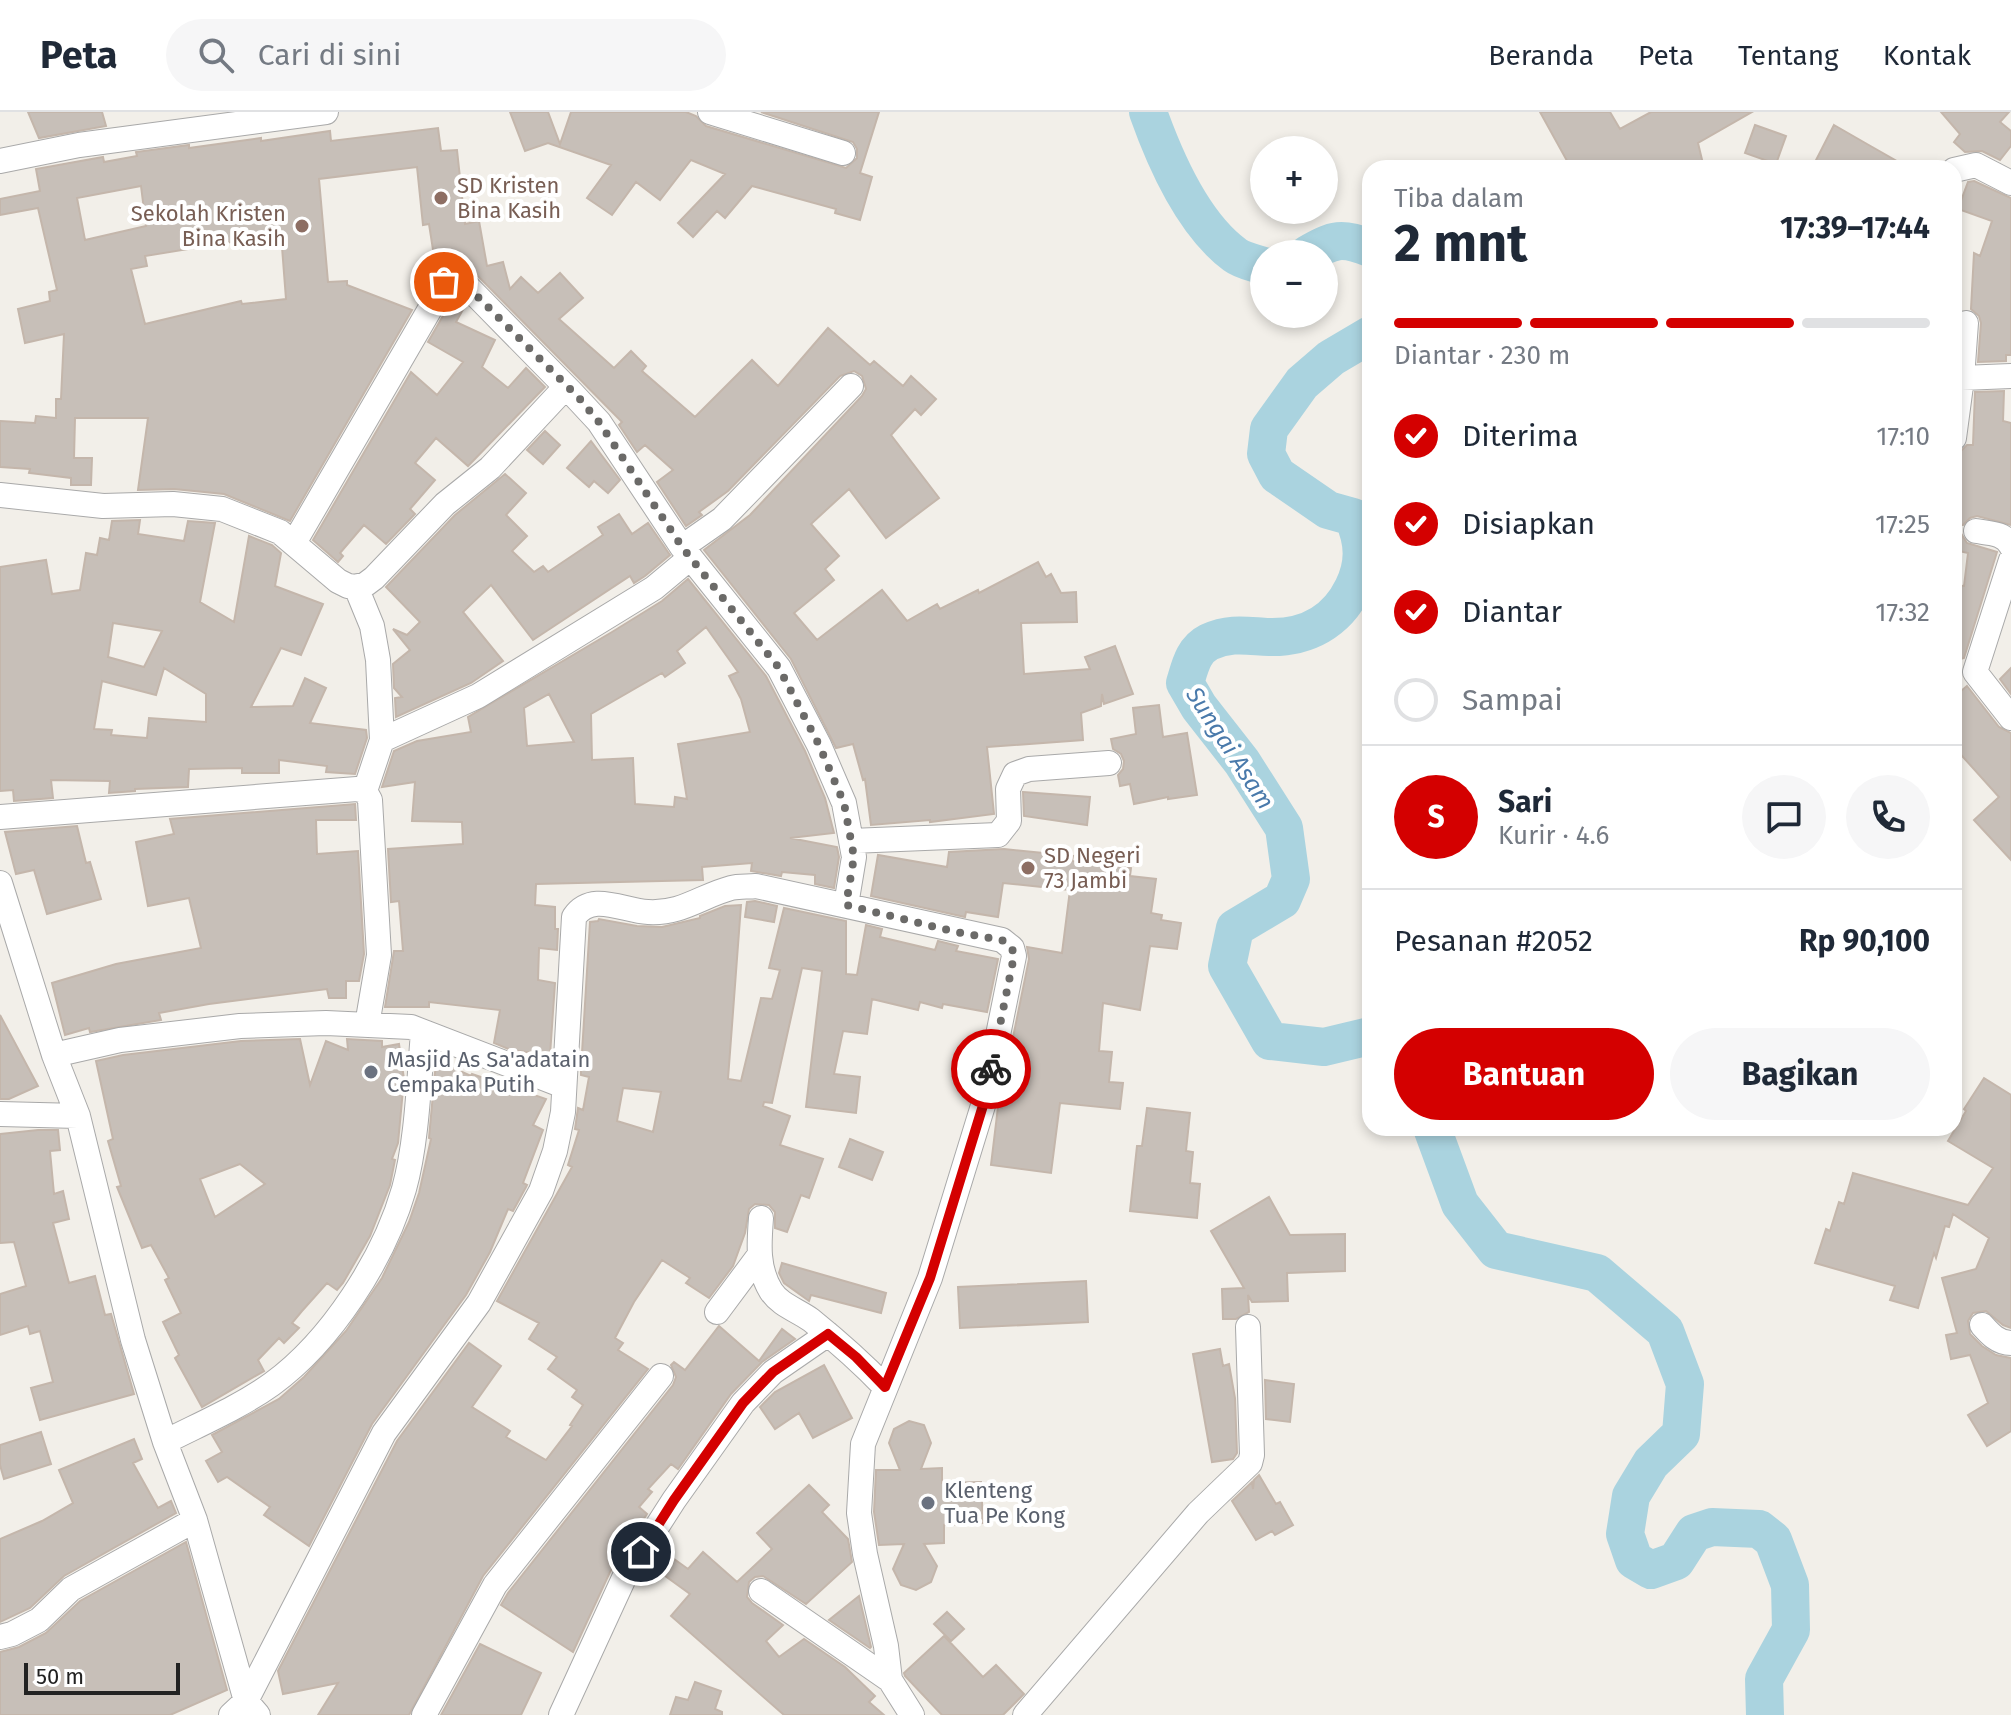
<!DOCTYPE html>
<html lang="id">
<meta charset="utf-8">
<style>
body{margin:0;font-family:"Fira Sans",sans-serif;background:#f6f6f7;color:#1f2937;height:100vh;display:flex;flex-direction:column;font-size:30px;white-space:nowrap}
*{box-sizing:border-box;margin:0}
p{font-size:26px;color:#747a83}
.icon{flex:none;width:44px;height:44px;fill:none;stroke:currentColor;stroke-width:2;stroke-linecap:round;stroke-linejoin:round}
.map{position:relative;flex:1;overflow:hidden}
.side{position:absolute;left:1362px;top:48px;width:600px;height:976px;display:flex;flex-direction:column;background:#fff;border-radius:24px;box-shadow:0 4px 12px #0003}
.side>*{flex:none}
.buttons{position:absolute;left:1250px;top:24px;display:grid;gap:16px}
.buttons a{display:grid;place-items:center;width:88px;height:88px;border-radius:50%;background:#fff;box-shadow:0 4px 12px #0003;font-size:40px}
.scale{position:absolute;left:24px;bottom:20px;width:156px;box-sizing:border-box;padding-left:8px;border:4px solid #222;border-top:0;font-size:22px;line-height:28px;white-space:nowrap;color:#222;-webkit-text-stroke:6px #fff;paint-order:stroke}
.pin{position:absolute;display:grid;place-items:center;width:68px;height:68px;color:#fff;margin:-34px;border:4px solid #fff;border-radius:50%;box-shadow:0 2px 8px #0007}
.courier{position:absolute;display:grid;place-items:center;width:80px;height:80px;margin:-40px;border:6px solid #d40000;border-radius:50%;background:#fff;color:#222;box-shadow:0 2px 10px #0007}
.head em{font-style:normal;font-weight:700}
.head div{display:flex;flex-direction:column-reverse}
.head{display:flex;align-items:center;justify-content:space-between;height:136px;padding:0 32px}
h1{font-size:52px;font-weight:700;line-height:60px}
.bar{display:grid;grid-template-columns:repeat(4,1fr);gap:12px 8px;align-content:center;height:96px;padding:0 32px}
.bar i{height:10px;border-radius:6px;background:#e0e1e3}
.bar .active{background:#d40000}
.bar p{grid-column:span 4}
.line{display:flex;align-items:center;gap:20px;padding:0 32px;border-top:2px solid #e0e1e3}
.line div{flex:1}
.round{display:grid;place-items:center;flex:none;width:84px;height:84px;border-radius:42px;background:#f6f6f7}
ol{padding:0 32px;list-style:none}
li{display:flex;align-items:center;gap:24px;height:88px}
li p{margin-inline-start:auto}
li .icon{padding:8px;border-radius:50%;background:#d40000;color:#fff;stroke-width:4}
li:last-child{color:#747a83}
li i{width:44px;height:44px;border:4px solid #e0e1e3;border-radius:50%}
.primary-button{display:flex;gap:16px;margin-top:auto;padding:16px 32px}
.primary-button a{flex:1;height:92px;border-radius:48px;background:#d40000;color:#fff;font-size:32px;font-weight:700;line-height:92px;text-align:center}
.primary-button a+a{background:#f6f6f7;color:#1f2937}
header{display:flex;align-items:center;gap:48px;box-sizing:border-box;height:112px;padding:0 40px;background:#fff;border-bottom:2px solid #e0e1e3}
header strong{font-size:38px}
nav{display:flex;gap:44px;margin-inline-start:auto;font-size:28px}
.search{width:560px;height:72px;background:#f6f6f7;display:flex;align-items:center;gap:20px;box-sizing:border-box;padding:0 28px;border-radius:44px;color:#747a83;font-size:30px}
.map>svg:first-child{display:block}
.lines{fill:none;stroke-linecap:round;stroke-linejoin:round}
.river{stroke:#aad3df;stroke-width:38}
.building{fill:#c7bfb8;stroke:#c4b6ab;stroke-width:2;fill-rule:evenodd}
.minor-casing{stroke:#a9a9a9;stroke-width:26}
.minor{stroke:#fff;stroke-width:24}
.done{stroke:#6b6a68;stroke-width:8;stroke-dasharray:0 14.4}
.route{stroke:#d40000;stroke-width:10}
.education-dot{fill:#8d6e63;stroke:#fff;stroke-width:3}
.worship-dot{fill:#6b7280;stroke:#fff;stroke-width:3}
.labels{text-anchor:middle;stroke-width:8;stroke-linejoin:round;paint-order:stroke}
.education-label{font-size:22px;fill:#785e54;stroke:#fff;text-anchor:start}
.worship-label{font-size:22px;fill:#5b616d;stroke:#fff;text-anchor:start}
.water-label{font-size:24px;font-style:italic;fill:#4a7aab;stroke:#fff}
</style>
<header>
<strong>Peta</strong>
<div class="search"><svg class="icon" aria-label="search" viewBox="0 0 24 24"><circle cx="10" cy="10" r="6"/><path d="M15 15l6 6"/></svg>Cari di sini</div>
<nav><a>Beranda</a><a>Peta</a><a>Tentang</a><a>Kontak</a></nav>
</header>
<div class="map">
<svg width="2011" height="1603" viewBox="0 0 2011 1603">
<rect width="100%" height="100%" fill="#f2efe9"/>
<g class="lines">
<!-- river -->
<path class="river" d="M1148,0C1165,48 1193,112 1235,143C1243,149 1255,151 1264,154
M1308,142C1334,127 1342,125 1370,136
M1370,223L1331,246L1302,271L1269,317L1266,342L1277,363L1328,398L1353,405C1364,430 1365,452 1353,476C1337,509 1307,526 1269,525C1247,524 1231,520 1209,530C1193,538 1190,555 1185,571L1199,595L1242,650L1284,716L1291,767L1282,788L1235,816L1227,854L1270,929L1324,935L1370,924
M1432,1016L1460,1092L1496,1138L1597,1161L1665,1219L1685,1272L1681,1322L1651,1351L1631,1384L1625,1422L1634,1448L1651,1458L1676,1449L1694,1421L1712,1415L1759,1417L1773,1428L1790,1473L1791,1518L1764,1567L1765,1603"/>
</g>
<!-- building -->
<path class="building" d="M28,0H102L106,14L39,26Z
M510,0H548L560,32L571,0H686L696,4L706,14L846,56L857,46V37L853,30L761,0H879L860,61L872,65L860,108L835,101L836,97L752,74L725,106L717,99L693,125L678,111L725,62L691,48L660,88L636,70L612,103L587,86L611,53L548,31L525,39Z
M1540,0H1610L1620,17L1651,0H1752L1698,31L1704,56H1571Z
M1941,0H2009L2000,10L2011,19V34L2000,48L1982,39L1965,40L1954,30L1960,22Z
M1755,13L1786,24L1776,52L1745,41Z
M1834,13L1867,32L1909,56H1812Z
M438,16L441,39L457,38L465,112L479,109L487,154L503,150L510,177L521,165L538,181L560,161L583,186L559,207L614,256L631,239L646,254L642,259L695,305L752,248L778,274L828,216L870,253L874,249L903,274L911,264L936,287L921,303L915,297L891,323L939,386L886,426L849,377L811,412L839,444L825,457L834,468L794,501L817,528L882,478L907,509L937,492L940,497L978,478L979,481L1038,450L1046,465L1051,462L1061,481L1076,480L1077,510L1021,511L1024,562L1090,557L1085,545L1115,534L1133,582L1104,592L1102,582L1101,594L1081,601L1083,628L987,635L994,702L930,710V708L871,713L865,667L863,668L853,632L836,636L791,547L704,438L750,403L862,284L866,277L862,264L854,259L840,264L728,379L699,400L702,403L686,414L657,370L673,358L645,333L637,340L619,313L622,310L474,160L462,152L453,150L436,157L429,112L423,113L417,55L319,67L328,170L347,169V173L412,198L290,409L224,382L174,377L138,378L148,306H75L74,346H92L91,373H71V366L29,361L30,357L0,355V309L35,311L36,304L56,306V287H61L64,222L25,231L18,197L50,189L49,180L57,178L38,96L0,103V87L40,79L36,57L103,45L104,50L137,44L136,40L189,33V36L261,26V29L330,19L331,29ZM141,74L146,114L85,128L77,86ZM281,122L286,187L242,192L241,189L145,212L131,157L147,154L145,144Z
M1974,69L2011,86V243H2006V249L1978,250L1981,211L1979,204L1971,197L1974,141L1980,144L1992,109L1958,97L1968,70Z
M455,183L465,194L456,210L495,228L482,255L508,276L526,256L545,275L468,354L436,326L415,351L435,368L410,397L415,402L386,432L364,413L340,441L343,444L338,450L313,428L411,260L437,283L463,250L428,230Z
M2004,279L2003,309L2011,311V413L1977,404L1970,406L1963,413H1954V376H1959L1960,340L1967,333H1973L1975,280Z
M545,319L560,333L543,352L527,338Z
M591,329L620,368L608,381L594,369L589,375L567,356Z
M505,362L526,381L506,403L527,424L512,439L534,460L543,454L548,460L603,423L598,415L619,402L632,422L648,411L670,443L645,464L634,471L630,464L533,528L491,473L463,500L503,549L471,571L396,605L395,586L402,585L394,576L393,552L410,538L393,517L407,523L420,510L386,475L455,403Z
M140,408L138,422L184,429L188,409L215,411L200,490L234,510L249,424L272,433L281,441L275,474L323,492L301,543L281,536L251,595L293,594L305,566L326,576L310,611L366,618L367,626L355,662L326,660L327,654L279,648V661H242V656L189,657L188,675L135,677V679L109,681L110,669L51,668L53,686L14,689L13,678L0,679V455L46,448L52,482L80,478L86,441L97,443L100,426L109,428L112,409ZM113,511L162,519L144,555L108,545ZM164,556L206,582V610L149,606L147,626L111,623L112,618L94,617L102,569L156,583Z
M1962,423L1967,431L1997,440L1964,546L1954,549V473L1964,474L1968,441L1959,439Z
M688,467L766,564L805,639L825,686L834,721L790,726L837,735L839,745L834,776L815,772V763L782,760L781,764L751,759L752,751L702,755L703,768L536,772L535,793L555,795V817H558L557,838L539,836L538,868L555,871L550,943L511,938L494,931L500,898L429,890V895H385L394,839H403L399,789L391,790L388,737L463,732L462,710L412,709L415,670L382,675L394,639L417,629L471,620L468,605L612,520L662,489ZM706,515L738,560L729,564L741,587L750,620L678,632L687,687L675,685L674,695L635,692L633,646L592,648L591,602L662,561L665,565L685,551L677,539ZM549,582L574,630L527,634L524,596Z
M2011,556V582L2000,567Z
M1967,574L1999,615L2011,621V748L1974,708L1999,685L1954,635V585Z
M1159,593L1163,625L1187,621L1197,683L1168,687V685L1134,692L1130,672L1120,674L1118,663L1123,657L1124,649L1121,642L1113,637L1111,627L1136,622L1133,596Z
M1023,680L1090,685L1087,713L1024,704Z
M355,692L356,708H316L317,742L358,739L364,842L359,869H346V886H329L327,877L209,892L159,901L161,908L90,920L89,916L65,923L52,871L116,852L201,836L189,786L148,794L136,730L174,722L170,707Z
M77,714L86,751L90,750L101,787L47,802L34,758L16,762L5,720Z
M1004,737L1073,744L1072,749L1131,756L1130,764L1156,767L1151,801L1162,803L1161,808L1181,811L1177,837L1150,834L1140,898L1103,891L1099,939L1112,940L1109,970L1123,971L1120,997L1060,991L1051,1061L991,1053L998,995L1002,996L1009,945L1029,847L1027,835L1062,841L1070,778L1003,771L998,805L966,800L965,805L871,784L878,743L947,755L949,740Z
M755,789L777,794L774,810L745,805L747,790Z
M741,793L728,967L741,969L761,886L772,887L780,858L769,856L784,796L846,809V862L857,863L866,813L882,817L880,825L935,838L938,829L958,834L956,839L998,847L987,900L943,892L942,896L920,890L918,898L872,887L867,922L843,919L834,962L860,965L856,1001L806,995L822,859L802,856L772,991L764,990L763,994L790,1004L780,1033L823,1047L809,1086L801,1083L787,1120L775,1116V1100L769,1093L755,1092L749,1097L745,1121L733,1154L709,1186L686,1171L690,1166L662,1148L634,1190L615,1226L623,1231L618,1238L648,1257L483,1464L409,1603H318L338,1571L283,1582L278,1559L397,1329L469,1231L501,1254L472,1295L510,1319L506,1325L546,1348L572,1314L570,1313L583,1293L572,1285L577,1278L548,1257L557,1245L529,1227L539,1211L497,1189L572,1055L568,1053L579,1018L575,1017L578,996L583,998L589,965L581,963V956L584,941H582L590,810L598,809L599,807L637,814L662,815L700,806V804L725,794ZM623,976L661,980L653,1020L617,1009Z
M0,903L38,974L9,987H0Z
M300,927L310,973L326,929L348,938L347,927L382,929V935L399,932L404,967L398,1031L392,1047L395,1048L390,1073L370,1124L343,1171L337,1178L327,1171L302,1199L292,1211L299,1216L284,1231L279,1226L258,1248L264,1259L202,1295L175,1246L179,1243L163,1210L181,1201L165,1168L169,1166L151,1133L142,1136L117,1075L121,1074L108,1029L113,1027L96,949L123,943L241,929ZM240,1052L265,1072L215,1105L200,1067Z
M440,950L471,964L472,962L546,987L533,1013L543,1018L523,1071L527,1073L526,1075L513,1099L508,1097L490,1140L466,1183L372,1312L309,1434L264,1403L270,1395L227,1365L218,1370L206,1349L222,1340L212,1323L279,1287L304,1265L346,1219L382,1166L409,1110L419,1081L431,1027L429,1026L435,960Z
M1984,966L2011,983V1216L2003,1213L1986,1199L1973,1201L1968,1209L1970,1222L1982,1234L1996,1243L2011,1246V1319L1987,1334L1968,1303L1988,1291L1970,1243L1951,1247L1946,1223L1957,1221L1942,1166L1976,1157L1989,1126L1953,1102L1949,1115L1945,1114L1936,1146L1934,1141L1918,1196L1890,1188L1895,1174L1815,1151L1826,1117L1830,1119L1839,1090L1844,1092L1853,1061L1968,1093L1993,1056L1948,1029L1966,999L1964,997Z
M1147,996L1190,1001L1186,1039L1193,1040L1190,1071L1200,1072L1197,1106L1130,1099L1137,1034H1142Z
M38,1018H58L60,1038L50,1039L54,1082L63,1079L69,1107L53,1111L69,1171L95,1164L105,1203L111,1202L134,1282L40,1308L31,1276L53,1270L40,1219L30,1222L28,1214L0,1223V1182L26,1174L14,1130L0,1131V1022Z
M850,1027L883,1040L872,1068L839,1055Z
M1269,1085L1290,1123L1345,1122V1159L1287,1161L1288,1189L1252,1190L1248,1183L1249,1200L1236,1207H1223L1222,1177L1244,1176L1211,1119Z
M782,1151L886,1181L881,1201L811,1183L809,1189L784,1171L779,1161Z
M1086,1169L1088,1210L960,1216L958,1175Z
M719,1214L759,1249L782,1217L795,1227L762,1250L731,1282L678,1357L671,1352L648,1377L652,1380L639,1395L647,1402L610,1460L573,1540L501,1493L508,1481L673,1273L676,1265L671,1253L674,1250L685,1258Z
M1220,1237L1223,1254L1229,1252L1235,1286L1237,1341L1233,1347L1212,1350L1193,1242Z
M824,1253L852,1306L813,1326L799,1301L775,1317L760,1295L775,1280Z
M1265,1268L1294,1272L1290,1310L1266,1307Z
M909,1309L924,1313L931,1331L921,1357L942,1356V1371L981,1370L983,1411L944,1413V1431L924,1432L937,1454L931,1470L916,1478L901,1473L893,1457L904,1432L879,1433L874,1400L876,1358H900L889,1331L894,1317Z
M41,1320L51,1352L4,1367L0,1353V1333Z
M134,1327L142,1347L133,1351L158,1396L171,1389L176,1401L64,1464L30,1496L0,1510V1427L42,1409L73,1391L59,1358Z
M1259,1363L1276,1392L1280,1390L1293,1413L1275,1423L1272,1419L1256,1428L1232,1389L1252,1370L1253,1377L1254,1368Z
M809,1373L829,1393L822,1400L848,1427L852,1450L806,1492L763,1464L755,1465L749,1470L747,1485L752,1491L783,1513L766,1529L779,1545L804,1527L845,1555L875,1584L869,1590L884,1603H784L671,1504L690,1482L650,1453L660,1437L688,1457L703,1440L737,1470L772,1437L757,1421Z
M186,1430L227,1578L170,1603H0V1540L19,1535L46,1521L80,1489Z
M859,1484L871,1535L870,1536L829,1508Z
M947,1500L964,1517L951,1529L934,1512Z
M944,1524L983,1565L996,1553L1024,1582L1003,1603H942L905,1564L904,1561Z
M480,1532L541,1561L521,1603H441Z
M695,1570L721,1579L715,1597L722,1600V1603H670L676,1585L688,1588Z"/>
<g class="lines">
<!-- minor casing -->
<g class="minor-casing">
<path id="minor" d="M710,0L843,41
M0,49L79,33L326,0
M1954,58L1976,53L2011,71
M1962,266L1966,211
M1954,326L1962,266L2011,264
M0,383L103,394L173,392L222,397L280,420L338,469L348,474L356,475L366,472L374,466L445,392L490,356L560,281H572L599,310L682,435L779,556L819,633L844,691L854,745L846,793
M1976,419C1989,421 2005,421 2011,434
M294,431L448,166L454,165L464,171L572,281
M682,435L722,407L851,274
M2011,448L1975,560L2011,606
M356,475L372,514L378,548L382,628
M0,705L357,677L365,679
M851,729L998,723L1009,709L1008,677L1015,662L1029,657L1109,651
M0,771L54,943L78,1004L133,1228L165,1330L195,1408L246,1589L258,1603
M367,913L379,843L370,688L365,679L382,628L478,584L654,476L690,446
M54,943L120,928L240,914L326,911L411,915L564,974
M0,1002L78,1004
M761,1106C759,1132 757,1156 771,1179C780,1193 797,1198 811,1208C837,1229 862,1251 885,1275
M717,1200L758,1145
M1982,1213C1990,1222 1998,1231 2011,1231
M165,1330C200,1312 240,1295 272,1272C331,1229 384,1147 404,1077C417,1031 419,968 423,920
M761,1479L890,1568
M0,1525L12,1522L39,1508L71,1477L195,1408
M231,1603L246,1589L384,1321L479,1191L541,1079L555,1039L563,1000L574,805C592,779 623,799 648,800C682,802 701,784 731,776C739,774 748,775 756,774L1002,828L1012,836L1014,844L985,987L930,1166L863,1332L859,1401L865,1442L886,1534L890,1568L912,1603
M424,1603L495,1473L661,1264
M561,1603L624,1466L674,1388L743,1291L773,1260L828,1222
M1025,1603L1198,1401L1250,1351L1252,1343L1248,1215"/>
</g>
<!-- minor -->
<use href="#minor" class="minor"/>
</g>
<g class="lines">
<!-- done -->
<path class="done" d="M444,170L454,165L464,171L579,286L599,310L682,435L779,556L819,633L844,691L854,745L846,793L956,820L1002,828L1012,836L1014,844L991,957"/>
<!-- route -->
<path class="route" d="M641,1440L674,1388L743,1291L773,1260L828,1222L856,1245L885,1275L930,1166L985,987L991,957"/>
</g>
<!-- markers -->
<g class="education-dot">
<circle cx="441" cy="86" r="8"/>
<circle cx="302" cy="114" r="8"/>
<circle cx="1028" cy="756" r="8"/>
</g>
<g class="worship-dot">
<circle cx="371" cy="960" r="8"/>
<circle cx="928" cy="1391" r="8"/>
</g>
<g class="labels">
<!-- education labels -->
<g class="education-label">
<text x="457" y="81">SD Kristen<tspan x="457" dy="25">Bina Kasih</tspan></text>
<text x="286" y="109" text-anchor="end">Sekolah Kristen<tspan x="286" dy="25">Bina Kasih</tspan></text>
<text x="1044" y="751">SD Negeri<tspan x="1044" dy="25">73 Jambi</tspan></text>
</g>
<!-- worship labels -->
<g class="worship-label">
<text x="387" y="955">Masjid As Sa'adatain<tspan x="387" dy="25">Cempaka Putih</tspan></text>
<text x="944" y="1386">Klenteng<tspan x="944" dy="25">Tua Pe Kong</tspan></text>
</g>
<!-- water labels -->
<g class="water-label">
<text transform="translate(1230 636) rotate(57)" y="8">Sungai Asam</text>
</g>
</g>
</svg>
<div class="buttons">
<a>+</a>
<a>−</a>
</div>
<div class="scale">50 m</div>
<div class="pin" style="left:444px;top:170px;background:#ea580c"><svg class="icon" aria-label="bag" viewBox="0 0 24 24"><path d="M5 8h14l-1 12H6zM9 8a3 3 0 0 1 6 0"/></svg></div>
<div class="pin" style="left:641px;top:1440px;background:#1f2937"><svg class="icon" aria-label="home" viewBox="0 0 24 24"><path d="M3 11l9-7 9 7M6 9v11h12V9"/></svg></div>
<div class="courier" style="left:991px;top:957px"><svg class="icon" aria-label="bike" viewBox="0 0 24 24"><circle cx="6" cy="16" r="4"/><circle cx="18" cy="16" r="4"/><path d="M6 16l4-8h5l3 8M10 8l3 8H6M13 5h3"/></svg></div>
<section class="side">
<div class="head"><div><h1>2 mnt</h1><p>Tiba dalam</p></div><em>17:39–17:44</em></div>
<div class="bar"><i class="active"></i><i class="active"></i><i class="active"></i><i></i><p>Diantar · 230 m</p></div>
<ol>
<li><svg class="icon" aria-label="check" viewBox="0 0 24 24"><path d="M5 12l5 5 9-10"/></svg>Diterima<p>17:10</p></li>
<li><svg class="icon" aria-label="check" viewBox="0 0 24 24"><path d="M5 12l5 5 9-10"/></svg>Disiapkan<p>17:25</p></li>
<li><svg class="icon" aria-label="check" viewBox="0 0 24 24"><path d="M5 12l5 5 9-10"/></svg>Diantar<p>17:32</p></li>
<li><i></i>Sampai</li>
</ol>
<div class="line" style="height:144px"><b class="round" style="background:#d40000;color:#fff">S</b><div><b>Sari</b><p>Kurir · 4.6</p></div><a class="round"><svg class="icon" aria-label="chat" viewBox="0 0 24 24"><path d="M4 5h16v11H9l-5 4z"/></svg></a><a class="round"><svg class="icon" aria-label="phone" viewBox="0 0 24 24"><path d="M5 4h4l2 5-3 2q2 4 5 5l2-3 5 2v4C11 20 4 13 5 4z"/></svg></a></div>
<div class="line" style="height:104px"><div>Pesanan #2052</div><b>Rp 90,100</b></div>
<div class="primary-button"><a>Bantuan</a><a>Bagikan</a></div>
</section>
</div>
